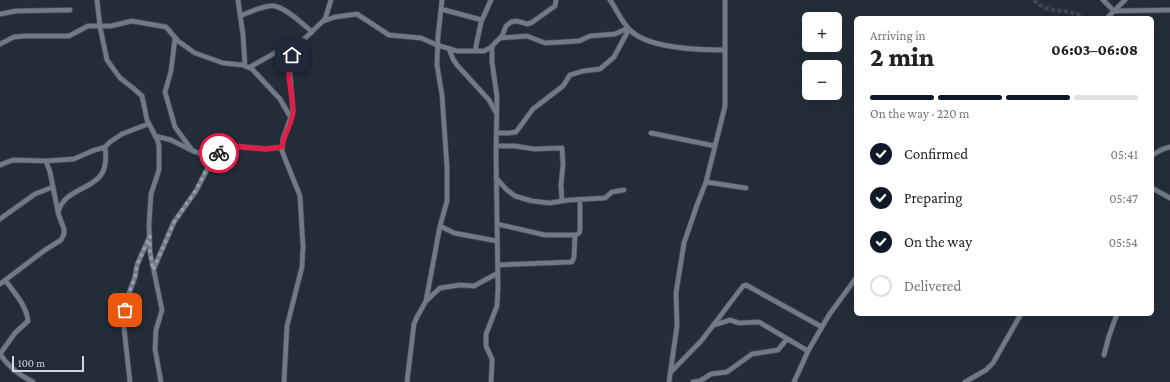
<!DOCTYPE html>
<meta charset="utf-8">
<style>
body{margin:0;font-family:"Crimson Pro",serif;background:#f2f2f2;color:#222;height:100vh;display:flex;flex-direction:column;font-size:15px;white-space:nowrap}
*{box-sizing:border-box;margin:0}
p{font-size:13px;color:#767676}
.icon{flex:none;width:22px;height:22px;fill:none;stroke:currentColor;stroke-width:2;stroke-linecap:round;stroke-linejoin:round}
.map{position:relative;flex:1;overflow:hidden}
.panel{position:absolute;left:854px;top:16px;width:300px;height:300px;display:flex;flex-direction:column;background:#fff;border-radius:6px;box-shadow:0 4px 16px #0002}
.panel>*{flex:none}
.buttons{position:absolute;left:802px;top:12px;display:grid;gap:8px}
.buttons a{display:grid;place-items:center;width:40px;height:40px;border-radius:6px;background:#fff;box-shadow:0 4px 16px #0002;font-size:20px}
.scale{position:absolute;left:12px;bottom:10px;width:72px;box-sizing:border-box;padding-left:4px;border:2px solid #d1d7de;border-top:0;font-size:11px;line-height:14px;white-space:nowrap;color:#d1d7de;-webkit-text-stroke:3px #232d38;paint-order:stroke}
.pin{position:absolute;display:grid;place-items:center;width:34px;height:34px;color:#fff;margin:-17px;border-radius:8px;box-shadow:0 2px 6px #0006}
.courier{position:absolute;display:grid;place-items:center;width:40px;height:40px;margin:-20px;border:3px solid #e11d48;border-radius:50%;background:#fff;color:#222;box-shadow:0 1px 5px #0007}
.summary em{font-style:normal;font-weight:800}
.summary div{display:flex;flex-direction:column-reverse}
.summary{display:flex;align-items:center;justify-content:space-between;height:68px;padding:0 16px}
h1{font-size:26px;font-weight:800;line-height:30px}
.bar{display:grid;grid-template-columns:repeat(4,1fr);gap:6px 4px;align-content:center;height:48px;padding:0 16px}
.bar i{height:5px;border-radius:3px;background:#e0e0e0}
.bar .current{background:#111827}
.bar p{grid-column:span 4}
ol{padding:0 16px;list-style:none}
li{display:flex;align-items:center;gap:12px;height:44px}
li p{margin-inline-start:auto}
li .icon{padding:4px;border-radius:50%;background:#111827;color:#fff;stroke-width:4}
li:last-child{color:#767676}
li i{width:22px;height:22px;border:2px solid #e0e0e0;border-radius:50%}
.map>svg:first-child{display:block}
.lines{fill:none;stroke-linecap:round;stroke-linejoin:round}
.street-tunnel{stroke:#3d4651;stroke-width:4.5;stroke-dasharray:4.5 2;stroke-linecap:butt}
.street-casing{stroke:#434b54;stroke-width:6}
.street{stroke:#707b87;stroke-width:4.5}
.done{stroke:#949ca4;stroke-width:4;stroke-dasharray:0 7.2}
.route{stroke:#e11d48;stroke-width:5}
</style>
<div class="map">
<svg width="1170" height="382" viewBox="0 0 1170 382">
<rect width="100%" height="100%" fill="#232d38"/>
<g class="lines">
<!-- street-tunnel -->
<path class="street-tunnel" d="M1034,0C1051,17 1068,6 1083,18"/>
<!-- street casing -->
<g class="street-casing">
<path id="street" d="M97,0L100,27L107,60L120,78L133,88L142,96L147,120L157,139L159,146V170L151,194L149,225L150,252L162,310L156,330L155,349L161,382
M238,0L243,35L245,66
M610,0C617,10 622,23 631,31C650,49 700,50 725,50
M1103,0L1114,11L1170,10
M441,9L482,20
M0,14L16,11L70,10
M240,16C249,12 260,7 270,6C282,4 303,24 312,32
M1107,18L1125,0
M324,21L335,17L357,14L389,35L421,38L437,45L457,51H484L490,48L502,36L506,26L511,22L517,21L527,24L531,23L555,6L556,0
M175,38L171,71L165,92L175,127L192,150
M500,38L527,36L545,43L579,41L590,36L615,34L628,28
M0,44L14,37L26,36H69L88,26H111L132,21L166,27L178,41L195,53L223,63L243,65L252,69L280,99L291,118
M449,49L453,59L457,65L489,100L495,111
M475,51L481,22L491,0
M250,67L280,50L297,46
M496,133H509L516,132L533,109L563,86L570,75L583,71L600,69L614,57L629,29
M651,133L715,146
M155,136L171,140L193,151L202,154H208L232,146L266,149L282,147
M496,146H515L534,149L562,148L563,164L561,185L562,201
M1152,155L1163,149L1170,147
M46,161L50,172L58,212
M0,165L13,160L46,161L74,159L92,151L105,147L110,142L122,134L148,124
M496,178L507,190L515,196L532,201L550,203L569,200L605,198L612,192L624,190
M706,182L746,188
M1152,188L1170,198
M0,219L35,194L53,187
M497,224L545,235H576L579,233L580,231V200
M440,226L454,233L497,241
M498,265L572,262L574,257L575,235
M154,268L174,222L196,191L211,162L223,149
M0,284L45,250L61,240L64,234V229L58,213C63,188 97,190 104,169C106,163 106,154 105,147
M426,301L440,288L460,285L474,286L498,273
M714,325L730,320L739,323L759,322L808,351
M0,354L15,333L28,321C27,306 13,291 5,280
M0,354C8,367 19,375 33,382
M1104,355L1109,336L1117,314
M670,373L702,340L743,286L746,285L822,327
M130,382L124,328L125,310L128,296L135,277L137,265L149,238
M284,382L287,326L302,267L303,247L300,196L282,151L283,139L293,111L289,63L292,55L297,46L325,19L331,0
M407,382L414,324L417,317L426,301L440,226L447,201V167L442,95L437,65L438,36L442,0
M491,382L492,364V359L486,346V334L497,306L498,288L496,152L497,97L492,62V47
M669,382L677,326L676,293L684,243L697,205L706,182L725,106V0
M693,382L700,381L711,374L727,372L752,354L778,350L787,339
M794,382L808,351L829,315L856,278
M965,382L986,370L993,363L1021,314"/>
</g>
<!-- street -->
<use href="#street" class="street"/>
</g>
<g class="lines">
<!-- done -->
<path class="done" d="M125,310L128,296L135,277L137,265L150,236V252L153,270L174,222L196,190L210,162L219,153"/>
<!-- route -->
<path class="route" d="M219,153L224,149L232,146L266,149L282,147C283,135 293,124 293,111C293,93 284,72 292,55"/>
</g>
</svg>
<div class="buttons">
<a>+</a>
<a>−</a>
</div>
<div class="scale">100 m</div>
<div class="pin" style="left:125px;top:310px;background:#ea580c"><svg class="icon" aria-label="bag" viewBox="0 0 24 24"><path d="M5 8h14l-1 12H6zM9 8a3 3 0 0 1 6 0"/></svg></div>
<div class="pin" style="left:292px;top:55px;background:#1f2937"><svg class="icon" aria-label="home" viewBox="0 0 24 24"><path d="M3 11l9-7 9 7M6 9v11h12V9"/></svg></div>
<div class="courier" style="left:219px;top:153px"><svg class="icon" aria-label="bike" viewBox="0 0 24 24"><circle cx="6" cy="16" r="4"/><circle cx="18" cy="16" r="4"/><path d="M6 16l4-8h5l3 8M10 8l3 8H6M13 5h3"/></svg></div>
<section class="panel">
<div class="summary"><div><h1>2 min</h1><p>Arriving in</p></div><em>06:03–06:08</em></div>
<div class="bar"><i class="current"></i><i class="current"></i><i class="current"></i><i></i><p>On the way · 220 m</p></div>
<ol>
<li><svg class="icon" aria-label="check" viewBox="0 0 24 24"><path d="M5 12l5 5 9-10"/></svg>Confirmed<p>05:41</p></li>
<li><svg class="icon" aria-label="check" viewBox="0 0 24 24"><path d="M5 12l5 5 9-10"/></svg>Preparing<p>05:47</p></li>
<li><svg class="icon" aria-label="check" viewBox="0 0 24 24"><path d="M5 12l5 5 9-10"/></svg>On the way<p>05:54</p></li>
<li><i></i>Delivered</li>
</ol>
</section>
</div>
